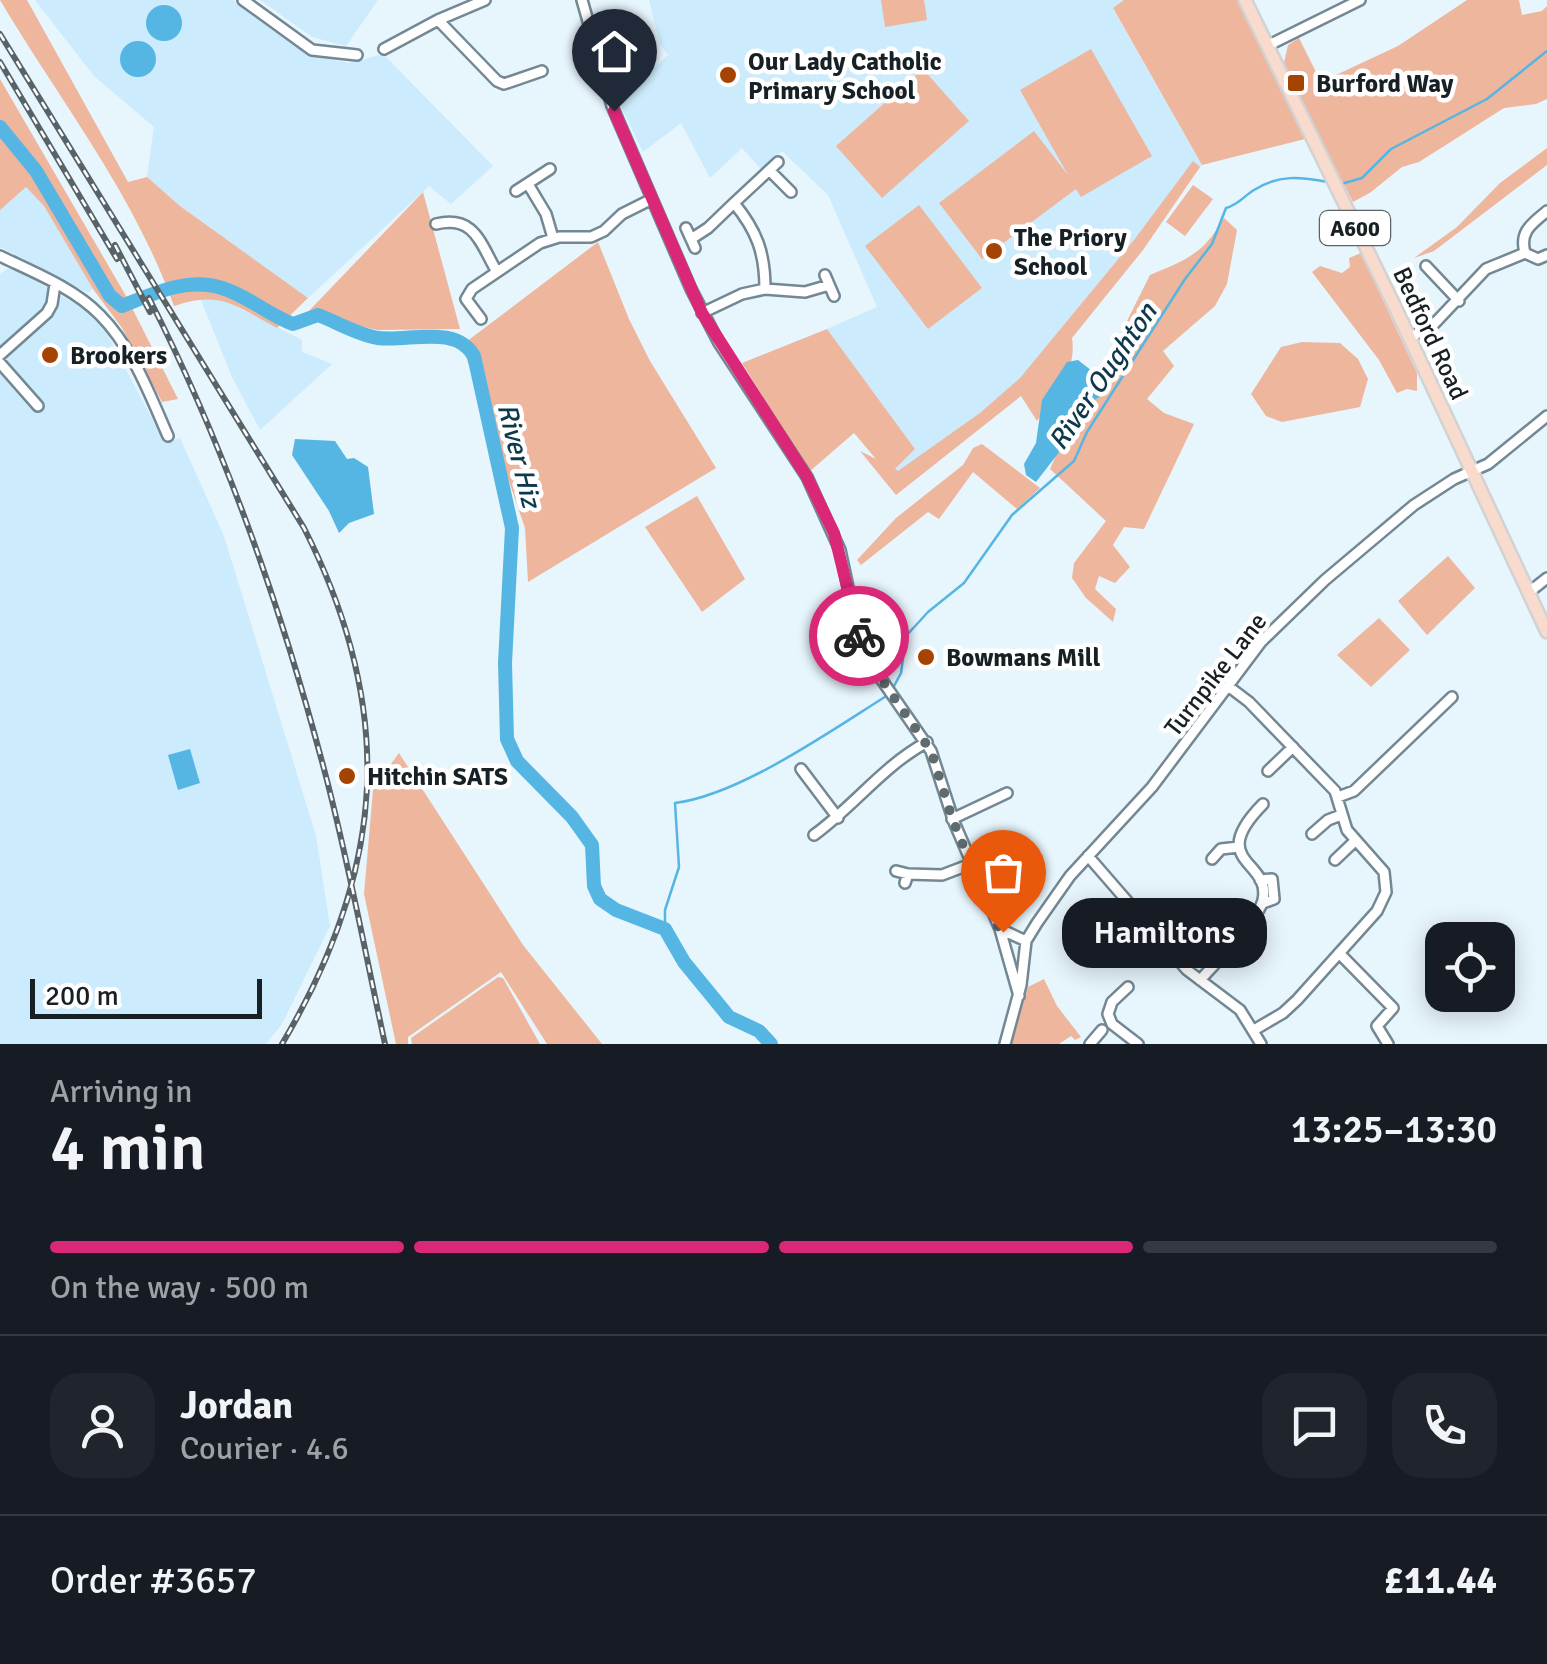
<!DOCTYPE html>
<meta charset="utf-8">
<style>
body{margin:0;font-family:Signika,sans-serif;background:#20242c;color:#f1f3f6;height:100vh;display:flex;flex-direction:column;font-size:38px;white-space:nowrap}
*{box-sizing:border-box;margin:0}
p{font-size:32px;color:#9ea1a6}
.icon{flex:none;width:55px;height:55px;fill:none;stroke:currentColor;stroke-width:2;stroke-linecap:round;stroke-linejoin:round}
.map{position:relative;height:1044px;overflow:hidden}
.sheet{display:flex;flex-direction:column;background:#171b24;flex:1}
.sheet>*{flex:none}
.tools{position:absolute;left:1425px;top:922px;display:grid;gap:20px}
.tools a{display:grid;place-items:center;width:90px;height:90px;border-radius:20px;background:#171b24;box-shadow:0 5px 25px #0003;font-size:50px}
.scale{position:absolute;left:30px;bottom:25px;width:232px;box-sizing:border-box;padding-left:10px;border:5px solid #172024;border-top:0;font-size:28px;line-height:35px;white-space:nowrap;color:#172024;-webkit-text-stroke:8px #fff;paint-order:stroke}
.pin{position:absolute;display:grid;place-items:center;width:85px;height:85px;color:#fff;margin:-102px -42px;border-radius:50% 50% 50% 0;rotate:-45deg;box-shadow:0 0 10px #0007}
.pin .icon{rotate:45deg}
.courier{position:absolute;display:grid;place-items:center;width:100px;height:100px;margin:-50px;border:8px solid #db2777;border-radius:50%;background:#fff;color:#222;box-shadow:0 2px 12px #0007}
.bubble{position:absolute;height:70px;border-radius:30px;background:#171b24;box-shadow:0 5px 25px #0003;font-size:32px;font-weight:600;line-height:70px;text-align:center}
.summary em{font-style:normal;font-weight:600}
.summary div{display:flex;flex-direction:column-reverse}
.summary{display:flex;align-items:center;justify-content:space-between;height:170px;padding:0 50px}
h1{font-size:65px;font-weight:600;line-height:75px}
.bar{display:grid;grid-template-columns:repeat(4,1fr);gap:15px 10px;align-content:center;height:120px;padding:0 50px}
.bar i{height:12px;border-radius:8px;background:#363941}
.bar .selected{background:#db2777}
.bar p{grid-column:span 4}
.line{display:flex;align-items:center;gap:25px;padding:0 50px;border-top:2px solid #363941}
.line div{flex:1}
.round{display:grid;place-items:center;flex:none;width:105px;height:105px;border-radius:30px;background:#20242c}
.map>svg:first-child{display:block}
.built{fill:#ccebfc}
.green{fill:#eeb69d}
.water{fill:#55b5e3}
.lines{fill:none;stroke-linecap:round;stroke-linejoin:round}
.stream{stroke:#55b5e3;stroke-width:2.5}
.river{stroke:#55b5e3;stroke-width:14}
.minor-casing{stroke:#738893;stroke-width:14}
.major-casing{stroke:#d1d2d3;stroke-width:16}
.minor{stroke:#fff;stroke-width:9}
.major{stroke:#f9dbce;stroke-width:11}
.rail-casing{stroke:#586368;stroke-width:6}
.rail{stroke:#fff;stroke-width:2.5;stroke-dasharray:8;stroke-linecap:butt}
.done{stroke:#606b70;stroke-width:10;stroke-dasharray:0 18}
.route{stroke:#db2777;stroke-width:12}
.poi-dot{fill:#a54302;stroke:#fff;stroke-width:4}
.labels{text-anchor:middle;stroke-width:9;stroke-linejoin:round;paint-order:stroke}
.shield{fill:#fff;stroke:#5d6366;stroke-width:2.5}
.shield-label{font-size:22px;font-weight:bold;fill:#172024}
.poi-label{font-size:25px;font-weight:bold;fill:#172024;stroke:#fff;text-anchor:start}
.street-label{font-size:25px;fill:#172024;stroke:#fff}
.water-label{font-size:28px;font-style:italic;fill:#0e394c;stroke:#fff}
</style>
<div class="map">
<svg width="1547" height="1044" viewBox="0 0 1547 1044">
<rect width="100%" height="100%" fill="#e7f5fd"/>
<!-- built -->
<path class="built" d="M35,0H233L307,54L349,63L383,54L493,166L451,204L429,186L308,298L180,206L147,177L154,127L94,76Z
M260,0H378L346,46L312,37Z
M649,0H1124L1113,9L1202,165L1089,312L904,488L890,474L915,449L827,329L877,307L828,195L782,151L762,170L742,148L710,178L681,123L643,152L619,102L668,55L660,44Z
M26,187L44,206L93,289L88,293L0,247V210Z
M10,267L83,308L105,330L165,443L180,438L224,536L316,836L330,926L282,1024L266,1044H0V274Z
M203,296L226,301L302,340V352L332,364L260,430L232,377L201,300Z"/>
<!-- green -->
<path class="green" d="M0,0H27L128,182L147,177L180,206L308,298L277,328C235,306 222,290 174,306C134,194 60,101 0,0Z
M881,0H924L927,20L885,27Z
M1124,0H1238L1305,139L1202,165L1113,8Z
M1467,0H1519L1522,15L1542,11L1547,6V99L1536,104L1504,108L1419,162L1402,167L1371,192L1353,202L1283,67L1288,45L1299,38L1321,82L1398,46Z
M1091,49L1152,156L1081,197L1076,189L982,259L939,203L1034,131L1068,175L1020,90Z
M923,69L969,121L882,198L836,146Z
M0,79L126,296L178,399L162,402L122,328L93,289L44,206L26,187L0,210Z
M1547,148V165L1434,251L1414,258L1457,227L1500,183Z
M1193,161L1200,167L1143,250L1072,338C1077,371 1055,396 1037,421L1021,396L896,495L860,451L876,459L854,433L809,472L742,363L827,329L915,449L895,469L898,471L980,413L1020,378L1134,240Z
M1193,185L1213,199L1185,236L1166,222Z
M423,192L460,329L377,330L306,314Z
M919,205L982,288L928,329L865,246Z
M1224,218L1237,230L1227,284L1215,306L1163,351L1174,366L1147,399L1164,413L1194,424L1144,529L1124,527L1113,545L1130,567L1115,583L1099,576L1095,589L1116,609L1113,622L1086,598L1072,578L1074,563L1106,521L1050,469L1073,417L1118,360L1113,349L1150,275C1188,259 1203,254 1224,218Z
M598,242L629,319L650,361L716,468L528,582L525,528L462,345Z
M1361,253L1417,373V391L1407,389L1397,393L1379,360L1312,272L1320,266L1342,273L1350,267L1349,258Z
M1302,342L1340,343L1358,359L1368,379L1360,407L1282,422L1266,416L1251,394L1281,347Z
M982,444L1040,488L1017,509L973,472L939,519L928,512L861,565L857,560L896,518L963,465L973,448Z
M697,496L745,579L702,612L645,527Z
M1448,556L1475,588L1427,635L1398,601Z
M1379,618L1410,650L1371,687L1337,655Z
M399,753L523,945L602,1044H547L501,972L408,1037V1044H396L364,894L375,767L388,768Z
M498,977L503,978L540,1044H412L411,1038Z
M1044,979L1057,1006L1081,1037L1075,1040L1071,1036L1059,1044H1010L1028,987Z"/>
<!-- water -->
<path class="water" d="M146 23a18 18 0 1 1 36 0a18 18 0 1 1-36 0Z
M120 59a18 18 0 1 1 36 0a18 18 0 1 1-36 0Z
M1121,354L1122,362L1110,375L1099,397L1084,408L1060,451L1036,482L1026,475L1024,464L1036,443L1042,400L1067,362L1078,360L1092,371Z
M295,439L335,441L347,459L354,458L368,467L374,514L349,523L339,533L329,511L292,455Z
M190,749L200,783L178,790L168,755Z"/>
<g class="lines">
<!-- stream -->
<path class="stream" d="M1341,184L1362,178L1391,149L1487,99L1547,51
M893,688L901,673L906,636L928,612L964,583L1012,515L1074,461L1087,432L1185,279L1212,244L1226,208C1238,205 1244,196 1254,190C1279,174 1301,177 1328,182
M665,929V910L679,867L675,803C740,795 832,730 888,695"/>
<!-- river -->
<path class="river" d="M0,127L36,171L110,296L122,306C155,293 187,277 222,288C246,295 269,315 293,324L318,315C337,322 358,335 378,338C409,342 455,324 474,356L512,528L505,663L507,739L517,761L572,817L592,845L594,886L600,899L616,910L665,929L684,962L729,1017L759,1031L771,1044"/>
<!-- minor casing -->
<g class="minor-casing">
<path id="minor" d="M243,0L312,50L357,55
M582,0L612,106L691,289L719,343L807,477L840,550L858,633L877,673L931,751L954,822L1000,929L1019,996
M438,20L497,81L504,84L542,71
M1267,46L1360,0
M384,49L438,20L485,0
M770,171L791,192
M528,184L546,214L553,238
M516,191L550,169
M734,203L778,162
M1547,211C1532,224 1519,231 1525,253L1538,259L1547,255
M436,224C475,215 480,243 497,272
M686,228L695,248
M691,239L708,228L734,203C757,231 765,253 765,289L742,294L702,313
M0,256C33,272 74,288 100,315C132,347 150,395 168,436
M1426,266L1459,301
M825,275L834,296
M765,289L805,292L829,285
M481,319L466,299L472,289L540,243L559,237H591L604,231L622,214L652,199
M1410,338L1435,323L1486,269L1525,253
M0,355L47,313L52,304L55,284
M0,363L38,406
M1528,593L1547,578
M1228,686L1249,702L1335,791L1347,830L1384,872L1386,892L1377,911L1297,1000L1283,1013L1254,1030
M801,769L838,818
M1268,771L1293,747
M1338,797L1354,791L1452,697
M952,819L1007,793
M1312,834L1328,820L1341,815
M814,835C854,806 883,766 927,742
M1088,856L1187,970L1240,1010L1261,1044
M1212,859L1221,849L1239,847
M1335,860L1356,840
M896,871L908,874L905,883
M908,874L942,875L971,864
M1260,880L1272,879L1274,899L1263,903
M1000,929L1026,941
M1339,953L1393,1008L1377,1026L1388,1044
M1200,980C1215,964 1259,919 1263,900C1272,860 1205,863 1263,804
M1128,987L1112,1002L1108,1014L1112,1024L1138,1044
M1005,1044L1021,985L1026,941L1037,923L1070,876L1152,787L1261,642L1325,580L1414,505L1454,479L1488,464L1547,416
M1090,1044L1102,1030"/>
</g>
<!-- major casing -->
<g class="major-casing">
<path id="major" d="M1245,0L1396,309L1547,632"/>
</g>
<!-- minor -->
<use href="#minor" class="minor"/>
<!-- major -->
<use href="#major" class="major"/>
<!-- rail casing -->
<g class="rail-casing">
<path id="rail" d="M0,34L304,528C397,711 386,869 282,1044
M0,62L117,259
M115,245L150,312
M149,298C225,447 281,607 324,769C348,859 365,952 385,1044"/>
</g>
<!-- rail -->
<use href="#rail" class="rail"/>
</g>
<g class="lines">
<!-- done -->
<path class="done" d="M859,636L877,673L931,751L952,818L994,922L1003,932"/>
<!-- route -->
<path class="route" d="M614,111L702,313L807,477L834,533L859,636"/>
</g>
<!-- markers -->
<g class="poi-dot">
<circle cx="728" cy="75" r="10"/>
<rect x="1286" y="73" width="20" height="20" rx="5"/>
<circle cx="994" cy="251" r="10"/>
<circle cx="50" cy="355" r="10"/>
<circle cx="926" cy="657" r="10"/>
<circle cx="347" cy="776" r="10"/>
</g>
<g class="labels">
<!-- shield labels -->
<rect class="shield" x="1320" y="211" width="70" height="34" rx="8"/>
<g class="shield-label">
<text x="1355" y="236">A600</text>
</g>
<!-- poi labels -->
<g class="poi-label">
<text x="748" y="70">Our Lady Catholic<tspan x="748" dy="29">Primary School</tspan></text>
<text x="1316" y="92">Burford Way</text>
<text x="1014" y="246">The Priory<tspan x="1014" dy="29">School</tspan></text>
<text x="70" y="364">Brookers</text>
<text x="946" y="666">Bowmans Mill</text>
<text x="367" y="785">Hitchin SATS</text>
</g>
<!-- street labels -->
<g class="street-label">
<text transform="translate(1431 333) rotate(65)" y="9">Bedford Road</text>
<text transform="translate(1215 674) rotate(-52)" y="9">Turnpike Lane</text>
</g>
<!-- water labels -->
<g class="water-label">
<text transform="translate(1102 376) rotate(-56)" y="10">River Oughton</text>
<text transform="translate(520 455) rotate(76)" y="10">River Hiz</text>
</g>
</g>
</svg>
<div class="tools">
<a><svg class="icon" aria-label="locate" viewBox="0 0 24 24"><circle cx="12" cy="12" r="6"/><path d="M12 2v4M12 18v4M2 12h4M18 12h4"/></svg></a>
</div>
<div class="scale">200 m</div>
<div class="pin" style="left:1003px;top:932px;background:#ea580c"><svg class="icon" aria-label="bag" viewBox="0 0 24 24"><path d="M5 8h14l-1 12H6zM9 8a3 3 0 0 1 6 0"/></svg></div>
<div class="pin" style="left:614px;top:111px;background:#1f2937"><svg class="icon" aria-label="home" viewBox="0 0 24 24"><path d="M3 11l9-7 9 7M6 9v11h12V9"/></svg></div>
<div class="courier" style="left:859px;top:636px"><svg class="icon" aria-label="bike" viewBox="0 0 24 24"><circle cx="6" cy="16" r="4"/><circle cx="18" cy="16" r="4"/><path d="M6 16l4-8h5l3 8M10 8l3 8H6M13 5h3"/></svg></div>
<div class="bubble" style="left:1062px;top:898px;width:205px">Hamiltons</div>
</div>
<section class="sheet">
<div class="summary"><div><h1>4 min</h1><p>Arriving in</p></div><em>13:25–13:30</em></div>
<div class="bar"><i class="selected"></i><i class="selected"></i><i class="selected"></i><i></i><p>On the way · 500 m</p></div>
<div class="line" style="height:180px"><a class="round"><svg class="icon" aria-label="person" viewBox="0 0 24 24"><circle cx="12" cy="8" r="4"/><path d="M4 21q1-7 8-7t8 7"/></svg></a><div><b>Jordan</b><p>Courier · 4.6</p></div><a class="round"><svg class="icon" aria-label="chat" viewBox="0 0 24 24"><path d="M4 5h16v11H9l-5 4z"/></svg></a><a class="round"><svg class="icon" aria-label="phone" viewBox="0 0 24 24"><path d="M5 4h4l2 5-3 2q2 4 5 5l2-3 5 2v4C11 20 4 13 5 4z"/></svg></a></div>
<div class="line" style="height:130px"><div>Order #3657</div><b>£11.44</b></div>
</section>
